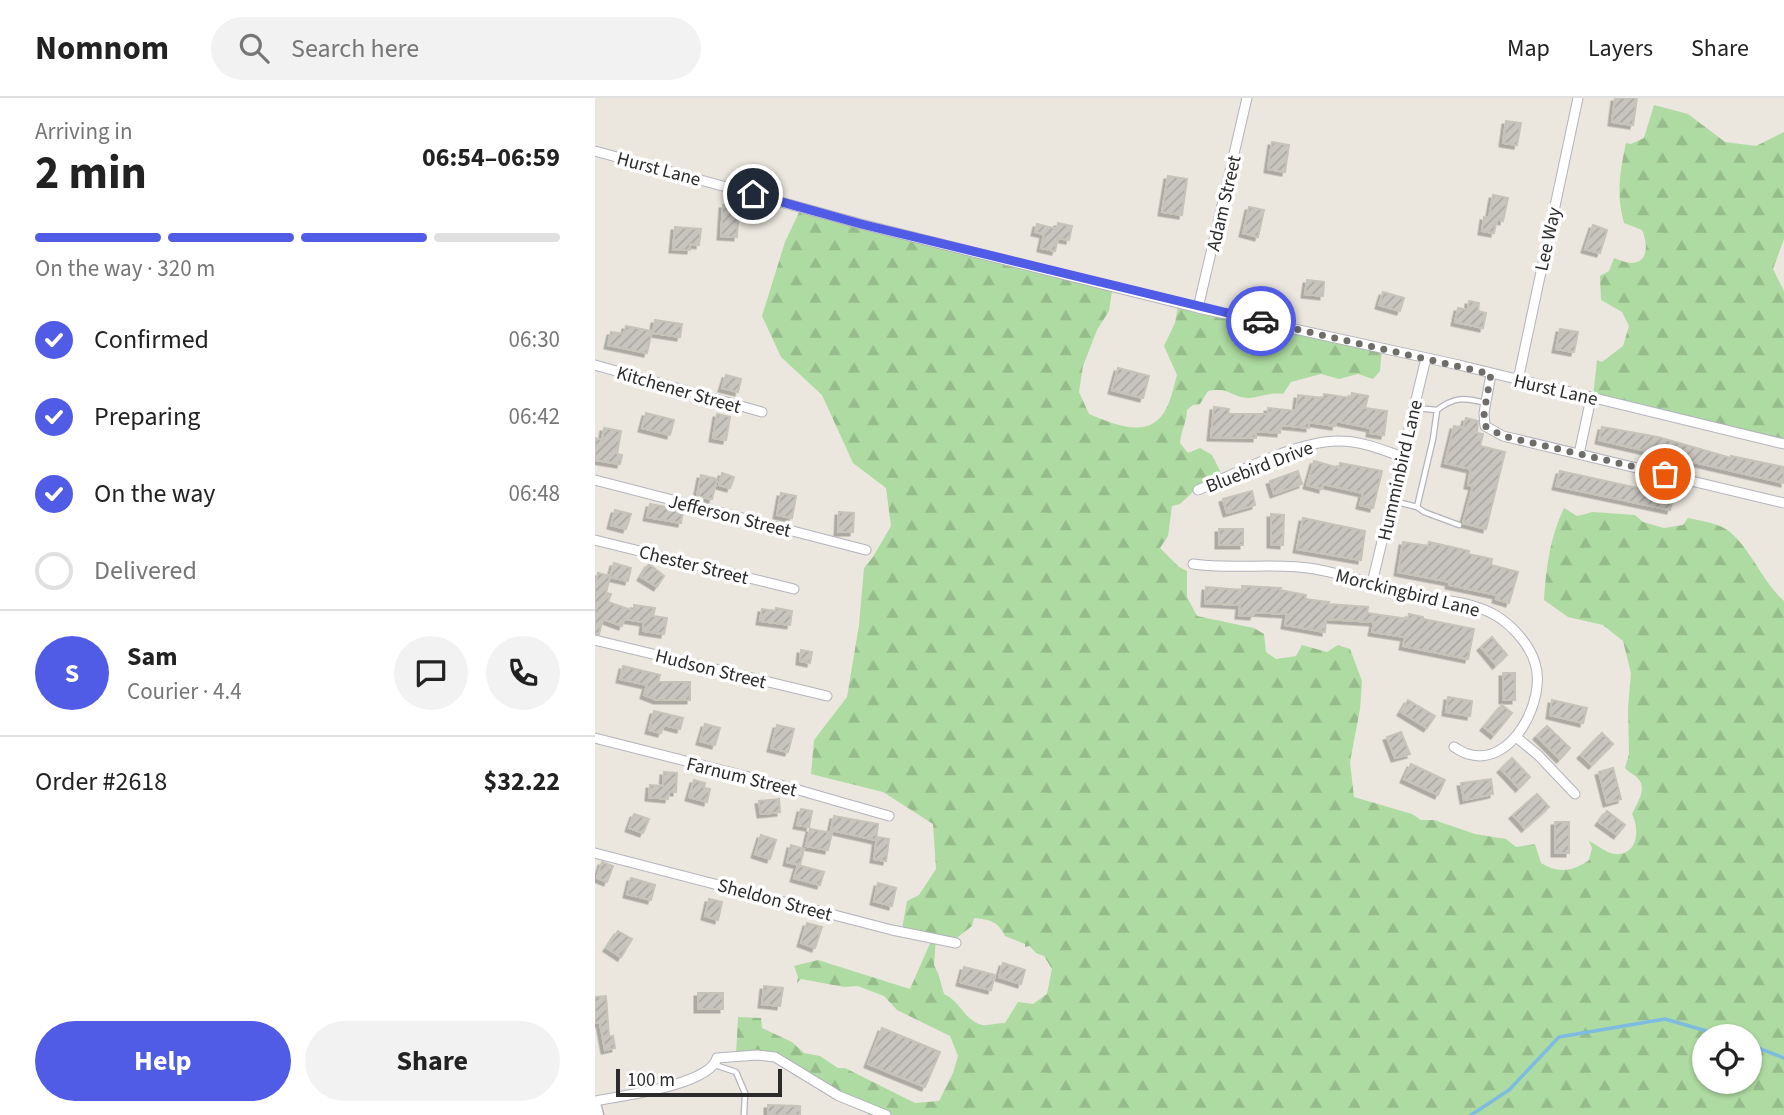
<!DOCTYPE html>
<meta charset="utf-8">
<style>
body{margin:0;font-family:"Source Sans 3",sans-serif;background:#f2f2f2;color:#222;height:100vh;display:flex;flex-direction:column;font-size:26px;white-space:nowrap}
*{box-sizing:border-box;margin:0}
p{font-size:23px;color:#767676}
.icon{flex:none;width:38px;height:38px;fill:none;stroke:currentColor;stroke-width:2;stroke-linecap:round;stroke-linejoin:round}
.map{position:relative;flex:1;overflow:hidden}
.panel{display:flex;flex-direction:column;background:#fff;width:595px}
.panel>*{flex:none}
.buttons{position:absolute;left:1097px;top:926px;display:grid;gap:14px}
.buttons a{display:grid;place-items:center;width:70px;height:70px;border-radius:50%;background:#fff;box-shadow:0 2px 5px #0004;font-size:35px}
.scale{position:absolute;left:21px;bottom:18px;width:166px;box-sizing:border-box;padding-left:7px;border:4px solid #2b2b2b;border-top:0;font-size:19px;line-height:24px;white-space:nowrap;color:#2b2b2b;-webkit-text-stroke:5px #fff;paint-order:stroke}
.pin{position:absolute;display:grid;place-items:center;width:60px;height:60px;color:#fff;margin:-30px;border:4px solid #fff;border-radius:50%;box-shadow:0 2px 7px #0007}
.courier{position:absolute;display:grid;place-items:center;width:70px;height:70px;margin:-35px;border:5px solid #505be6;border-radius:50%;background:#fff;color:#222;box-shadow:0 2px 9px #0007}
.headline em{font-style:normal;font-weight:700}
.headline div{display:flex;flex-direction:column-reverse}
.headline{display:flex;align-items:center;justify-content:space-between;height:119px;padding:0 35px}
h1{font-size:46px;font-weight:700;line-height:52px}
.bar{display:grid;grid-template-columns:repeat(4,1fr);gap:10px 7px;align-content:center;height:84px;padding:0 35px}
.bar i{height:9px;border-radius:5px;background:#e0e0e0}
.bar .on{background:#505be6}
.bar p{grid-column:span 4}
.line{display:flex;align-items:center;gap:18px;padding:0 35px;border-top:2px solid #e0e0e0}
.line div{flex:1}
.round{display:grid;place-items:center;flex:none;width:74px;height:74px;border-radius:37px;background:#f2f2f2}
ol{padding:0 35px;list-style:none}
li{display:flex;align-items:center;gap:21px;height:77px}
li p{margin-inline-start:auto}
li .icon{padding:7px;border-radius:50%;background:#505be6;color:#fff;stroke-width:4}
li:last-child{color:#767676}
li i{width:38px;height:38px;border:4px solid #e0e0e0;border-radius:50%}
.action{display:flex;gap:14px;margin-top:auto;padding:14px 35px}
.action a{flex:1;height:80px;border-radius:42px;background:#505be6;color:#fff;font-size:28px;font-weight:700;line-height:80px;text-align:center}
.action a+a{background:#f2f2f2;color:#222}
header{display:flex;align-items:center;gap:42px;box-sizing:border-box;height:98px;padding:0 35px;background:#fff;border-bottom:2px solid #e0e0e0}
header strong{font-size:33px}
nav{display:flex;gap:38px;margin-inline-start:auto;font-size:24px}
.search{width:490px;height:63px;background:#f2f2f2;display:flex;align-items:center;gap:18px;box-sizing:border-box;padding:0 24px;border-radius:38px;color:#767676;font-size:26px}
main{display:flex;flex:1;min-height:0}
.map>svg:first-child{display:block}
.forest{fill:url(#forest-firs);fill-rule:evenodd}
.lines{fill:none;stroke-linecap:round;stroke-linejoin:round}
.stream{stroke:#7dbbe1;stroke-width:3.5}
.building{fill:url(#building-hatch);stroke:#c6c3b8;stroke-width:2;filter:url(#shadow)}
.lane-casing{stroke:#b2b3bd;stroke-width:7}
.street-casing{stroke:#b2b3bd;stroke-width:11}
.secondary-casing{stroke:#b2b3bd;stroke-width:15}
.lane{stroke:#fff;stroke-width:4.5}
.street{stroke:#fff;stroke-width:9}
.secondary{stroke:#fff;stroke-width:12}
.done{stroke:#6e6d6a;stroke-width:7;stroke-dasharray:0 12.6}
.route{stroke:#505be6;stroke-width:9}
.labels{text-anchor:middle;stroke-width:7;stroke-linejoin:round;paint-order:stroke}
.street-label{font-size:19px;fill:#2b2b2b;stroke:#fff}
</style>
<header>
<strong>Nomnom</strong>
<div class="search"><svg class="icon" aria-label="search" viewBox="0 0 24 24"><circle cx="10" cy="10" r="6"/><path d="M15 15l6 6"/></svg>Search here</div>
<nav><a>Map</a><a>Layers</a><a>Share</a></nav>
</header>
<main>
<section class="panel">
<div class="headline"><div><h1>2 min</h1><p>Arriving in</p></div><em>06:54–06:59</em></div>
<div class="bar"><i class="on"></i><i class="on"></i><i class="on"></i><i></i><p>On the way · 320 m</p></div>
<ol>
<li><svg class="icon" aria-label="check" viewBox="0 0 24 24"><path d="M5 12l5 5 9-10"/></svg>Confirmed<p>06:30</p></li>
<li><svg class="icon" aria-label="check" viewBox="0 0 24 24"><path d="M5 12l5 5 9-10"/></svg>Preparing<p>06:42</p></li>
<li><svg class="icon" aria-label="check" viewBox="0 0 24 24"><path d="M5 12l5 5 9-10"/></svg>On the way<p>06:48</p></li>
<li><i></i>Delivered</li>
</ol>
<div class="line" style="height:126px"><b class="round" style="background:#505be6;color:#fff">S</b><div><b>Sam</b><p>Courier · 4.4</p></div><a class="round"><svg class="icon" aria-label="chat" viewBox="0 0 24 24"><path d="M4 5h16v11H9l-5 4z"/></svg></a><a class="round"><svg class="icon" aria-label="phone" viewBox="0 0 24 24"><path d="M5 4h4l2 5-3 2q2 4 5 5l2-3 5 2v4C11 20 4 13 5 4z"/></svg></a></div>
<div class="line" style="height:91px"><div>Order #2618</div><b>$32.22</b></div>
<div class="action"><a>Help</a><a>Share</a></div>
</section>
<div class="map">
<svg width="1189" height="1017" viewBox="0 0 1189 1017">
<defs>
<pattern id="forest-firs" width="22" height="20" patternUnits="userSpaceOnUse" patternTransform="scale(1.75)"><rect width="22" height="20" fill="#aedba1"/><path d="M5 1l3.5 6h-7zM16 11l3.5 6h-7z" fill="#96bc8b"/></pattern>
<pattern id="building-hatch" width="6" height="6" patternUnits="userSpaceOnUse" patternTransform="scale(1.75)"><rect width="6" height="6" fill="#c7c5bd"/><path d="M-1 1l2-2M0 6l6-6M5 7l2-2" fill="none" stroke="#aba9a3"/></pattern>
<filter id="shadow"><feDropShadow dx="-3.5" dy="3.5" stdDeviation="0" flood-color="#0004"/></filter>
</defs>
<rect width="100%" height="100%" fill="#ebe7de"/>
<!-- forest -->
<path class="forest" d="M1059,7L1093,16L1130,44L1161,48L1189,34V141L1178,171L1189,193V344L998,298L1002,262L1007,264L1028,248L1034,228L1027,214L1006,202L1005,178L1014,173L1019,160C1024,162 1032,165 1037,165C1055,164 1052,143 1047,132L1029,125C1021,97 1025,73 1031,45L1036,46L1049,40Z
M207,108L518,187L514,213L502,232L488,268L484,294L494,316C519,326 556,344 572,309C577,299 579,287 582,277L569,248L580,225L584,203L787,250L785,273L778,281L763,276L744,281L726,276L696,284L688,296C673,294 667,299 653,300C638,300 635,289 613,293L605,306L598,307L592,312C591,327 586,332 585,345L593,355L605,350L617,357L627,377L599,393L585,406L577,408L573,438L565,450L584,469L592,473V499L602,518L659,530L669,536L671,554L681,561L701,558L707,547L732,554L743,547L755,551L767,583L765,611L755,664L759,699L817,716L826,722H839L880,736L911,741L921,749L940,746L946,765C963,776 979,773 994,762L997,750L994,743C1002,747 1015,758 1024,756C1044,754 1044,729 1037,716C1041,707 1052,692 1044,682C1041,677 1034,675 1030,670L1034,656L1033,610L1036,575L1028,543L1008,527L973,519L949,502C951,469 955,439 969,410L982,418L998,414L1040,417L1048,424L1069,430L1088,427L1093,420C1106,423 1125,425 1135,434C1157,453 1167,483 1189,503V1017H273L276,1010L249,998L201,966L183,960L141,957L143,919L166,920L167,930L197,944L209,955L225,958L243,970H250L320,1005L344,1003L358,975L363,958L355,938L302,912L289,898L263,888L249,889L206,881L202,885L203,879L199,868L223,862L315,891L336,843L307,831L312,803L324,797L341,771L338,726L288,694L216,676L219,642L252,599L264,527L269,470L278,459L296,428L291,390L258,365L227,297L186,259L167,218L190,144ZM379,820C395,822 403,823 410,838L430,846V849L435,848L441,855L449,858L457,871L452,896L438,906L423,904L410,925C403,925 393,928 387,927C369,922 366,904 349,896L343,875L339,867L341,840L359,842L377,828ZM1110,938H1155V984H1110Z"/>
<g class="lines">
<!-- stream -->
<path class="stream" d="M1155,947L1189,960
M876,1017L914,992L964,939L1070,921L1129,938"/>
</g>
<!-- building -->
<path class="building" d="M1020,0H1042L1038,27L1017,24Z
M911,23L926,25L922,47L908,45Z
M677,44L694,47L690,74L673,71Z
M573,78L592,81L587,117L567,114Z
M898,97L913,100L908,123L902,121L899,135L887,133L889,119L894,120Z
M128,107H144L142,139L126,138Z
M654,109L669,112L663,139L648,135Z
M463,125L477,128L474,142L463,140L460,153L446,150L449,136L440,134L442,126L462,131Z
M998,127L1012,132L1005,155L990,151Z
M80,129L106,131L104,147L95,146V152L78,151Z
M712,182L729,184L728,198L710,196Z
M788,194L809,200L805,213L784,207Z
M874,203L884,205L883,213L891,215L888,230L860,224L863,210L873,212Z
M60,222L87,226L85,239L58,235Z
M31,228L57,233L52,255L13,247L16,234L29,236Z
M965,231L983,234L979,254L961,251Z
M523,270L554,278L548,300L517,292Z
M131,277L146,281L143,294L127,290Z
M757,295L773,298L770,310L792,313L789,337L775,335L776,330L741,323L740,328L714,324V330L686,327L685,335L661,333V340L616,339L619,309L634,311L633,316H673V310L701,313L703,297L728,300L729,296L756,300Z
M51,315L79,322L75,337L47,330Z
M122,316L135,319L131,342L118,340Z
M871,320L883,323L882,335L888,336L885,348L910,354L891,431L868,425L878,388L873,387L876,371L850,365L859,328L868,330Z
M1007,329L1063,339L1136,360V358L1189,369V385L1004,342Z
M9,330L26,333L22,356L27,357L25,366L0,362V340L7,342Z
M719,363L744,370L745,365L787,373L778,410L765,407L768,395L728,386L727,391L712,387Z
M703,373L707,386L679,396L675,383Z
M965,373L1079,398L1075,412L961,388Z
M127,375L139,379L135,390L124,387Z
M106,377L122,381L117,401L102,398Z
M657,393L660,407L632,415L628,401Z
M186,395L201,398L197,420L182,417Z
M55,406L88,412L86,425L52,419Z
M20,412L36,416L31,431L16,427Z
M244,414L259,415L258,434H243Z
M676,416L689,417L688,447L676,446Z
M708,420L770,433L766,462L702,451Z
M624,431H648V447H624Z
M808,444L833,448L834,444L874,453L873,456L897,461L896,467L923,474L914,505L901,501L902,497L854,487L855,484L803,474Z
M19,465L36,470L33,483L15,479Z
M54,466L69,478L62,489L46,479Z
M3,475L15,478L11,495L16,496L13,504L39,513V507L60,510L58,518L72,520L69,536L48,533L49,524L29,521L27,528L8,521L4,536L0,535V486Z
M647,488L686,490L685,492L711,497L710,501L734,504L733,506L773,509L772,515L813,521L814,516L828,519V521L879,531L873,561L808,548L810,539L777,534L779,524L731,521L730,534L690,527L692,516L659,514L658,518L644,517L645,507L610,505L611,489L647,492Z
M181,510L197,513L195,527L165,523L167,511L180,513Z
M897,539L912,557L901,567L886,549Z
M206,552L217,554L215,565L205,563Z
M28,568L65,577L63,584H95V602H62L49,597L52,587L25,581Z
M908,575H920V602H908Z
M853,599L877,603L875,618L851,614Z
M813,602L840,618L832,630L806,614Z
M957,602L992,610L988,625L955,617Z
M907,607L917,615L899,637L889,629Z
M59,613L88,620L85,631L69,627L66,635L54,632Z
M110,626L125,630L120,647L105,643Z
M182,627L199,631L193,654L176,650Z
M952,628L975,650L965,661L942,638Z
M806,634L815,656L800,660L792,639Z
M1007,635L1018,646L997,667L986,657Z
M917,660L935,679L924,690L906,671Z
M816,666L850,682L843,697L809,681Z
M1018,670L1026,701L1012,705L1004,674Z
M69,674L82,675L81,694H74L73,701L54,699L55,687L68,688Z
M896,681L898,696L869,702L866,685Z
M99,682L110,685L109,690L115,691L112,704L94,699Z
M942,696L954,709L930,730L918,717Z
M184,701L185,714L166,716L164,703Z
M206,711L217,713L214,729L202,727Z
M1012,713L1030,727L1022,737L1004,724Z
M39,716L54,721L48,735L34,730Z
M239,718L283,726L281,742L236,732Z
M960,724H974V755H960Z
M215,731L237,735L233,752L211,748Z
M166,737L181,742L175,761L160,756Z
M282,739L294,741L291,763L279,761Z
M196,747L209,751L205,767L192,764Z
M7,764L18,768L12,784L2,780Z
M203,767L229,774L225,787L199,780Z
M36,780L60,787L56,802L32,796Z
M283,785L301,790L297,808L279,803Z
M114,801L127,804L123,822L110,818Z
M212,825L227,829L220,850L206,845Z
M23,833L37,841L26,859L12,850Z
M408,865L430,872L426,886L404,879Z
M369,869L400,877L396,892L365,884Z
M169,888L188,890L185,908L167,906Z
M103,895H128V911H103Z
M11,898L14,939L18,938L20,950L10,952L5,925H0V899Z
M287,930L345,954L330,989L273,966Z
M173,1007L205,1008V1017H173Z"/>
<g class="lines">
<!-- lane casing -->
<g class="lane-casing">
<path id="lane" d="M820,310L842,312C859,299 870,299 890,305
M798,403L822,409L838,341L842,312
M822,409L829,414L864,427
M120,967L141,974L150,995L149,1017"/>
</g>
<!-- street casing -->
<g class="street-casing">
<path id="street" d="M0,53L266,126L603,210L864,267L1189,346
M603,210L652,0
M0,267L167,314
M896,276L889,315L890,328L908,338L1189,405
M923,282L983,0
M984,356L996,300
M0,382L271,452
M603,392C642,375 703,342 745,343C766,343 788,352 808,359
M0,442L199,491
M598,466C639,472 679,464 720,471C753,477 785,489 818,496C845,502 875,503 900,517C916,526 935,547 940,565C952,601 917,670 873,656C868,655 863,651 859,649
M777,485L831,260
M0,542L232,598
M921,639L943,657L980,696
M0,640L193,689L294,718
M0,755L297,832L361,845
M0,1003C26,998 115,987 122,960L162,957L180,959L244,998L291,1017"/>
</g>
<!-- secondary casing -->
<g class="secondary-casing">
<path id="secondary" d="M0,1009L2,1017"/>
</g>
<!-- lane -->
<use href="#lane" class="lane"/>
<!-- street -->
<use href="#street" class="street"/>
<!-- secondary -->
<use href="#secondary" class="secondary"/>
</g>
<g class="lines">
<!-- done -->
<path class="done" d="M666,223L896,276L889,315L890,328L908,338L1070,376"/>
<!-- route -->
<path class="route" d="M158,96L266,126L666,223"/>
</g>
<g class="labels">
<!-- street labels -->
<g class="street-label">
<text transform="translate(64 70) rotate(15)" y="7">Hurst Lane</text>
<text transform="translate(628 105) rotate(-77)" y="7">Adam Street</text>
<text transform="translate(952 141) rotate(-78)" y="7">Lee Way</text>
<text transform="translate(84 291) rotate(16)" y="7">Kitchener Street</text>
<text transform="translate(961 291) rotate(13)" y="7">Hurst Lane</text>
<text transform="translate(664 368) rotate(-21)" y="7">Bluebird Drive</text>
<text transform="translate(804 372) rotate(-77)" y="7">Humminbird Lane</text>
<text transform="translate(135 417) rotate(14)" y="7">Jefferson Street</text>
<text transform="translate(99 466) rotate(14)" y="7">Chester Street</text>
<text transform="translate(813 494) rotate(14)" y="7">Morckingbird Lane</text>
<text transform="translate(116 570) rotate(14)" y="7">Hudson Street</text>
<text transform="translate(147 678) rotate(14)" y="7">Farnum Street</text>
<text transform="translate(180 801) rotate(15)" y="7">Sheldon Street</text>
</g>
</g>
</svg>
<div class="buttons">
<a><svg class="icon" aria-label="locate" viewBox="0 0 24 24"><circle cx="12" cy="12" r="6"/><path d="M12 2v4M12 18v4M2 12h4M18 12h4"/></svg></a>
</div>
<div class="scale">100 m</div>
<div class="pin" style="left:1070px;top:376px;background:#ea580c"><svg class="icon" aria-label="bag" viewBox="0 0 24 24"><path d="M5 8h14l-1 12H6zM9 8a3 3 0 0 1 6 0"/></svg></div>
<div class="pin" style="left:158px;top:96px;background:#1f2937"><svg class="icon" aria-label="home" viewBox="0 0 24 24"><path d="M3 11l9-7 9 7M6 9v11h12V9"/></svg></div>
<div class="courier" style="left:666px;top:223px"><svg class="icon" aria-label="car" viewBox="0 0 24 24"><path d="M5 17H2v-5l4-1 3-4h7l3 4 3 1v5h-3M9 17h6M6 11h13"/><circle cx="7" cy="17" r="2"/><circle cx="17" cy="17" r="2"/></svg></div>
</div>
</main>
